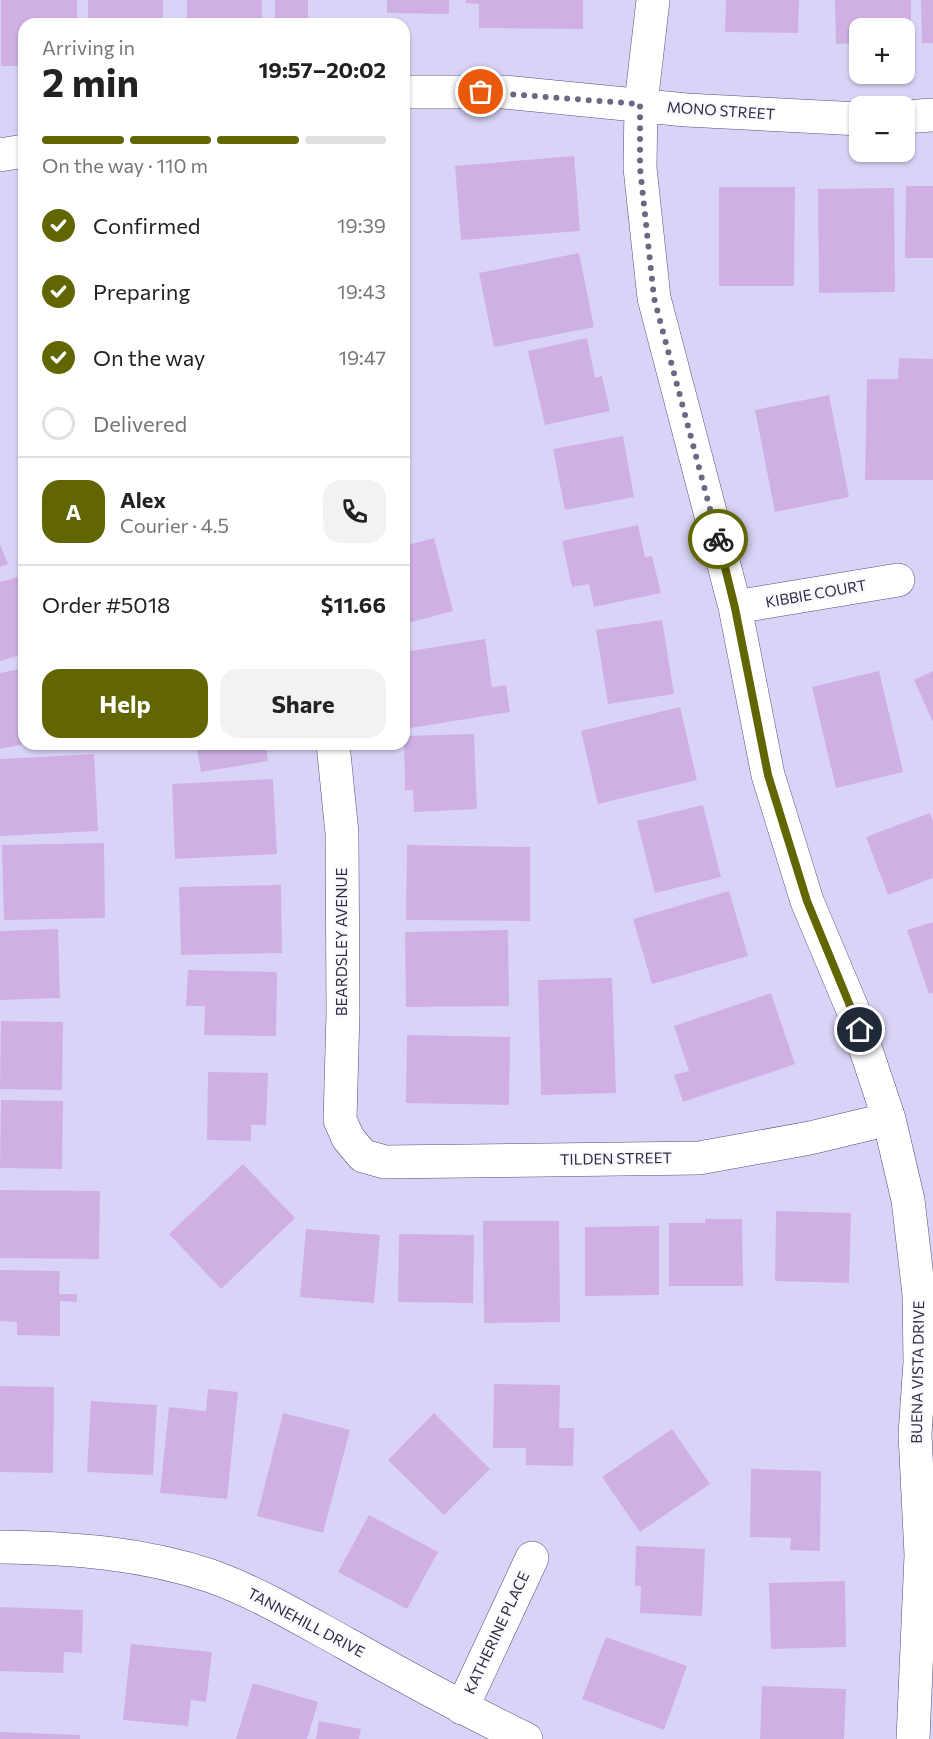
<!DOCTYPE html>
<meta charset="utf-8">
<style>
body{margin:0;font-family:Commissioner,sans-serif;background:#f2f2f2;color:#222;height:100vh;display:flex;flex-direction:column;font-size:22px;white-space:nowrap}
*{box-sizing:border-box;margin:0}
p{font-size:20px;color:#767676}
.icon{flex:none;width:33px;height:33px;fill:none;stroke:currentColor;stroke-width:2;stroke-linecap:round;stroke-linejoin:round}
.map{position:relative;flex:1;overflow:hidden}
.sheet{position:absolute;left:18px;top:18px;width:392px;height:732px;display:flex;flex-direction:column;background:#fff;border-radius:18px;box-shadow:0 2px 4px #0004}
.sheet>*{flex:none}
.tools{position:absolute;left:849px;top:18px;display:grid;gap:12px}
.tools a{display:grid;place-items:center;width:66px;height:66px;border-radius:12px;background:#fff;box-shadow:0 2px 4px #0004;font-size:30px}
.pin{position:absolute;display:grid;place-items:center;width:51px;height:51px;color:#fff;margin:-26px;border:3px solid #fff;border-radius:50%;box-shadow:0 2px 6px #0007}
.courier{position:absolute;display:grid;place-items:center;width:60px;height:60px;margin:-30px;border:4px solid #626601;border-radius:50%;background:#fff;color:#222;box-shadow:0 2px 8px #0007}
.head em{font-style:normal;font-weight:700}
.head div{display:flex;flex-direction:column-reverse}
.head{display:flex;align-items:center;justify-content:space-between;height:102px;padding:0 24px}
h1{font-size:39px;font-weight:700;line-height:45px}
.bar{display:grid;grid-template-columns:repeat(4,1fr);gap:9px 6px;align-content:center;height:72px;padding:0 24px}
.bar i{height:8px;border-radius:4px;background:#e0e0e0}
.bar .current{background:#626601}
.bar p{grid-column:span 4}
.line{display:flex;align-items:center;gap:15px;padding:0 24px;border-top:2px solid #e0e0e0}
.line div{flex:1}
.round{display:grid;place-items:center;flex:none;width:63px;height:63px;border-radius:18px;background:#f2f2f2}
ol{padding:0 24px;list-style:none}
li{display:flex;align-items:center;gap:18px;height:66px}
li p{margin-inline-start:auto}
li .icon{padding:6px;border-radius:50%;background:#626601;color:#fff;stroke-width:4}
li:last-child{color:#767676}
li i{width:33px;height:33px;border:3px solid #e0e0e0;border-radius:50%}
.cta{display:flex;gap:12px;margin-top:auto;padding:12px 24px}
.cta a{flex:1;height:69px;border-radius:18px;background:#626601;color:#fff;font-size:24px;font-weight:700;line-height:69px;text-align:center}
.cta a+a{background:#f2f2f2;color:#222}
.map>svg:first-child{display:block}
.building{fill:#d0b0e4}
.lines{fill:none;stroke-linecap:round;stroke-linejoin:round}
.minor-casing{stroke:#564c7d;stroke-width:34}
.minor{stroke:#fff;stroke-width:33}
.done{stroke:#6c6782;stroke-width:6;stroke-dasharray:0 10.8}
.route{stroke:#626601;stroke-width:8}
.labels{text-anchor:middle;stroke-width:4.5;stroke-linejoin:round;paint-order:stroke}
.street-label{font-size:15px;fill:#312d43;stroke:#faf9ff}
</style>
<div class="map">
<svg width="933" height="1739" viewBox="0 0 933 1739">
<rect width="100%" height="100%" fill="#d9d4f7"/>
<!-- building -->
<path class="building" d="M1,0H77V24H24V66H1Z
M88,0H163V24H88Z
M187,0H262V24H187Z
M275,0H308V24L275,23Z
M387,0H449V14L387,13Z
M466,0H583V29L479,28V4L466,3Z
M726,0H799L798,33L725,32Z
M835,0H911V43H904V28H860V43L836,44Z
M921,0H933V43H922Z
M574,156L580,231L461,240L455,166Z
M906,186H933V258H905Z
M719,187H795L794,286H719Z
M894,188L895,292L819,293L818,189Z
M579,253L594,327L494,347L479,273Z
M587,338L595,378L602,376L610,411L545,425L528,351Z
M899,358L933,359V480H865L867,379H898Z
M829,395L849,497L775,512L755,410Z
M623,436L634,497L565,510L553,449Z
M638,525L645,557L652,556L661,593L594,607L589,584L572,587L562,541Z
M434,538L453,611L404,624V546Z
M0,544L8,564L0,567Z
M24,575V654L0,661V582Z
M662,620L674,694L608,704L596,630Z
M485,639L492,687L506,685L510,712L404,729V652Z
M24,668V744L0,749V673Z
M879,671L903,772L836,788L812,687Z
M933,671V722L914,680Z
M680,707L697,780L598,804L581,731Z
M474,734L477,809L414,812L413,790H405L404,736Z
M196,744H266L268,761L201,772Z
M94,754L98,831L0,836V759Z
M273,779L277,854L175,859L172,784Z
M703,805L721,877L655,893L637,821Z
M930,813L933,821V878L888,895L866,837Z
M104,843L105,918L4,920L2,845Z
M407,845L530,847V921L406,920Z
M281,885L282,953L181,955L179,887Z
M729,891L748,956L652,984L633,919Z
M933,922V993L929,994L907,930Z
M58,929L60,998L0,1000V931Z
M508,930L509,1006L406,1007L405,932Z
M188,970L277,972L276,1036L204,1035L205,1006H186Z
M612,978L616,1093L541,1095L538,980Z
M771,993L795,1064L683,1102L674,1075L689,1071L674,1026Z
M1,1021L63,1022L62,1090L0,1089Z
M407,1035L510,1037L509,1105L406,1103Z
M208,1072L268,1073L266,1125H251V1141L207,1140Z
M1,1100L63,1101L62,1169L0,1168Z
M243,1164L295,1218L221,1289L169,1234Z
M0,1190L100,1191L99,1259L0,1258Z
M776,1211L851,1213L849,1283L775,1281Z
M705,1219H742L743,1286H669V1223H705Z
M483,1221H559L560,1322L484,1323Z
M659,1226V1295L585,1296V1227Z
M306,1229L380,1235L374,1303L300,1297Z
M399,1234L474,1235L473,1303L398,1302Z
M0,1270L60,1271L59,1294H77V1302L60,1301V1336L17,1335V1322L0,1321Z
M494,1384L560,1385L559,1428H574L573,1466L526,1465V1448H493Z
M0,1386L54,1387L53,1473L0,1472Z
M208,1389L238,1392L227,1499L160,1493L169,1407L206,1411Z
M91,1401L157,1405L153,1475L87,1472Z
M283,1413L350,1430L323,1533L257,1516Z
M434,1413L490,1469L444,1515L388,1460Z
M672,1429L710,1484L640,1532L602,1477Z
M751,1469L821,1471L820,1551L790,1550L791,1538L750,1537Z
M369,1515L438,1552L407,1609L338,1572Z
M636,1546L705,1549L702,1616L640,1613L641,1586H635Z
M845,1581L846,1647L771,1649L769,1583Z
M0,1607L83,1610L82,1653L64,1652L63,1673L0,1671Z
M606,1637L687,1666L664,1730L582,1699Z
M131,1644L212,1652L206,1702L191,1700L188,1726L123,1720Z
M253,1683L318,1702L307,1739H236Z
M762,1686L846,1689L844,1739H760Z
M319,1721L361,1729L359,1739H316Z
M0,1732L80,1735V1739H0Z"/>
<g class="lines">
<!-- minor casing -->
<g class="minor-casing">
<path id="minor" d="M653,0L641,104L640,168L654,298L735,607L768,775L807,901L852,1008L889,1119L908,1200L919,1294L920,1362L915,1434L921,1555L913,1739
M404,92H504L686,110L860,119
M904,117L933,115
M0,155L24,151
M735,607L898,580
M333,744L342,833L343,1013L340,1120L348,1138L363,1156L385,1162L699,1158L810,1138L889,1119
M0,1547C72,1548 142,1553 211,1576C258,1593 301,1619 345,1643C405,1677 464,1709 526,1739
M462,1708L532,1558"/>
</g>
<!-- minor -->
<use href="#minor" class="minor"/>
</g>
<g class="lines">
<!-- done -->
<path class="done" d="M481,92L640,104V168L654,298L718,539"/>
<!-- route -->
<path class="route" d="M718,539L735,608L768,775L807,901L860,1030"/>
</g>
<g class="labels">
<!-- street labels -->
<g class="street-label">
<text transform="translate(721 111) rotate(4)" y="5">MONO STREET</text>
<text transform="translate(816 594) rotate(-10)" y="5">KIBBIE COURT</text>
<text transform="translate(342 942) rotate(-90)" y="5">BEARDSLEY AVENUE</text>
<text transform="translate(616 1159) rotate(-1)" y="5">TILDEN STREET</text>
<text transform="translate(918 1372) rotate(-89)" y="5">BUENA VISTA DRIVE</text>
<text transform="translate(306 1623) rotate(28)" y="5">TANNEHILL DRIVE</text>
<text transform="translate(497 1633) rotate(-65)" y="5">KATHERINE PLACE</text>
</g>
</g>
</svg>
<div class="tools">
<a>+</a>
<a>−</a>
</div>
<div class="pin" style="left:481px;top:92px;background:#ea580c"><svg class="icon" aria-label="bag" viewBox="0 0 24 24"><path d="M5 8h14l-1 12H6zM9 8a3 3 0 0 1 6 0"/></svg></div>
<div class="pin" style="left:860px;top:1030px;background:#1f2937"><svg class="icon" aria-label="home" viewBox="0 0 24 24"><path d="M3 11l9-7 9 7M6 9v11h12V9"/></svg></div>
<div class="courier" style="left:718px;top:539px"><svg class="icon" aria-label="bike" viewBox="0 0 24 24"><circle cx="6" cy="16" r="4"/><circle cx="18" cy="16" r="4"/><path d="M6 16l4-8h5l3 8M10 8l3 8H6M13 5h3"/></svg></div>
<section class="sheet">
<div class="head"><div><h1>2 min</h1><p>Arriving in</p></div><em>19:57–20:02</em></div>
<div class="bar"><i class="current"></i><i class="current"></i><i class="current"></i><i></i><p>On the way · 110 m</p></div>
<ol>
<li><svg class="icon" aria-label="check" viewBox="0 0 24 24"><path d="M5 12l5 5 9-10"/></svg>Confirmed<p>19:39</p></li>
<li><svg class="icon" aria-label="check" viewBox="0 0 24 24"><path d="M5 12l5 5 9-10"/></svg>Preparing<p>19:43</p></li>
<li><svg class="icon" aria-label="check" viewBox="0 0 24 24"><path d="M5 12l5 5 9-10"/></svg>On the way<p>19:47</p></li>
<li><i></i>Delivered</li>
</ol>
<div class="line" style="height:108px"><b class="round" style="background:#626601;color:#fff">A</b><div><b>Alex</b><p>Courier · 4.5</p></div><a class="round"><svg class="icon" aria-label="phone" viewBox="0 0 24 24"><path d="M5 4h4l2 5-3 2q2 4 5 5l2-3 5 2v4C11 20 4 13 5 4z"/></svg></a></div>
<div class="line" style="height:78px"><div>Order #5018</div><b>$11.66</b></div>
<div class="cta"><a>Help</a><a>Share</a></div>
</section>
</div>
